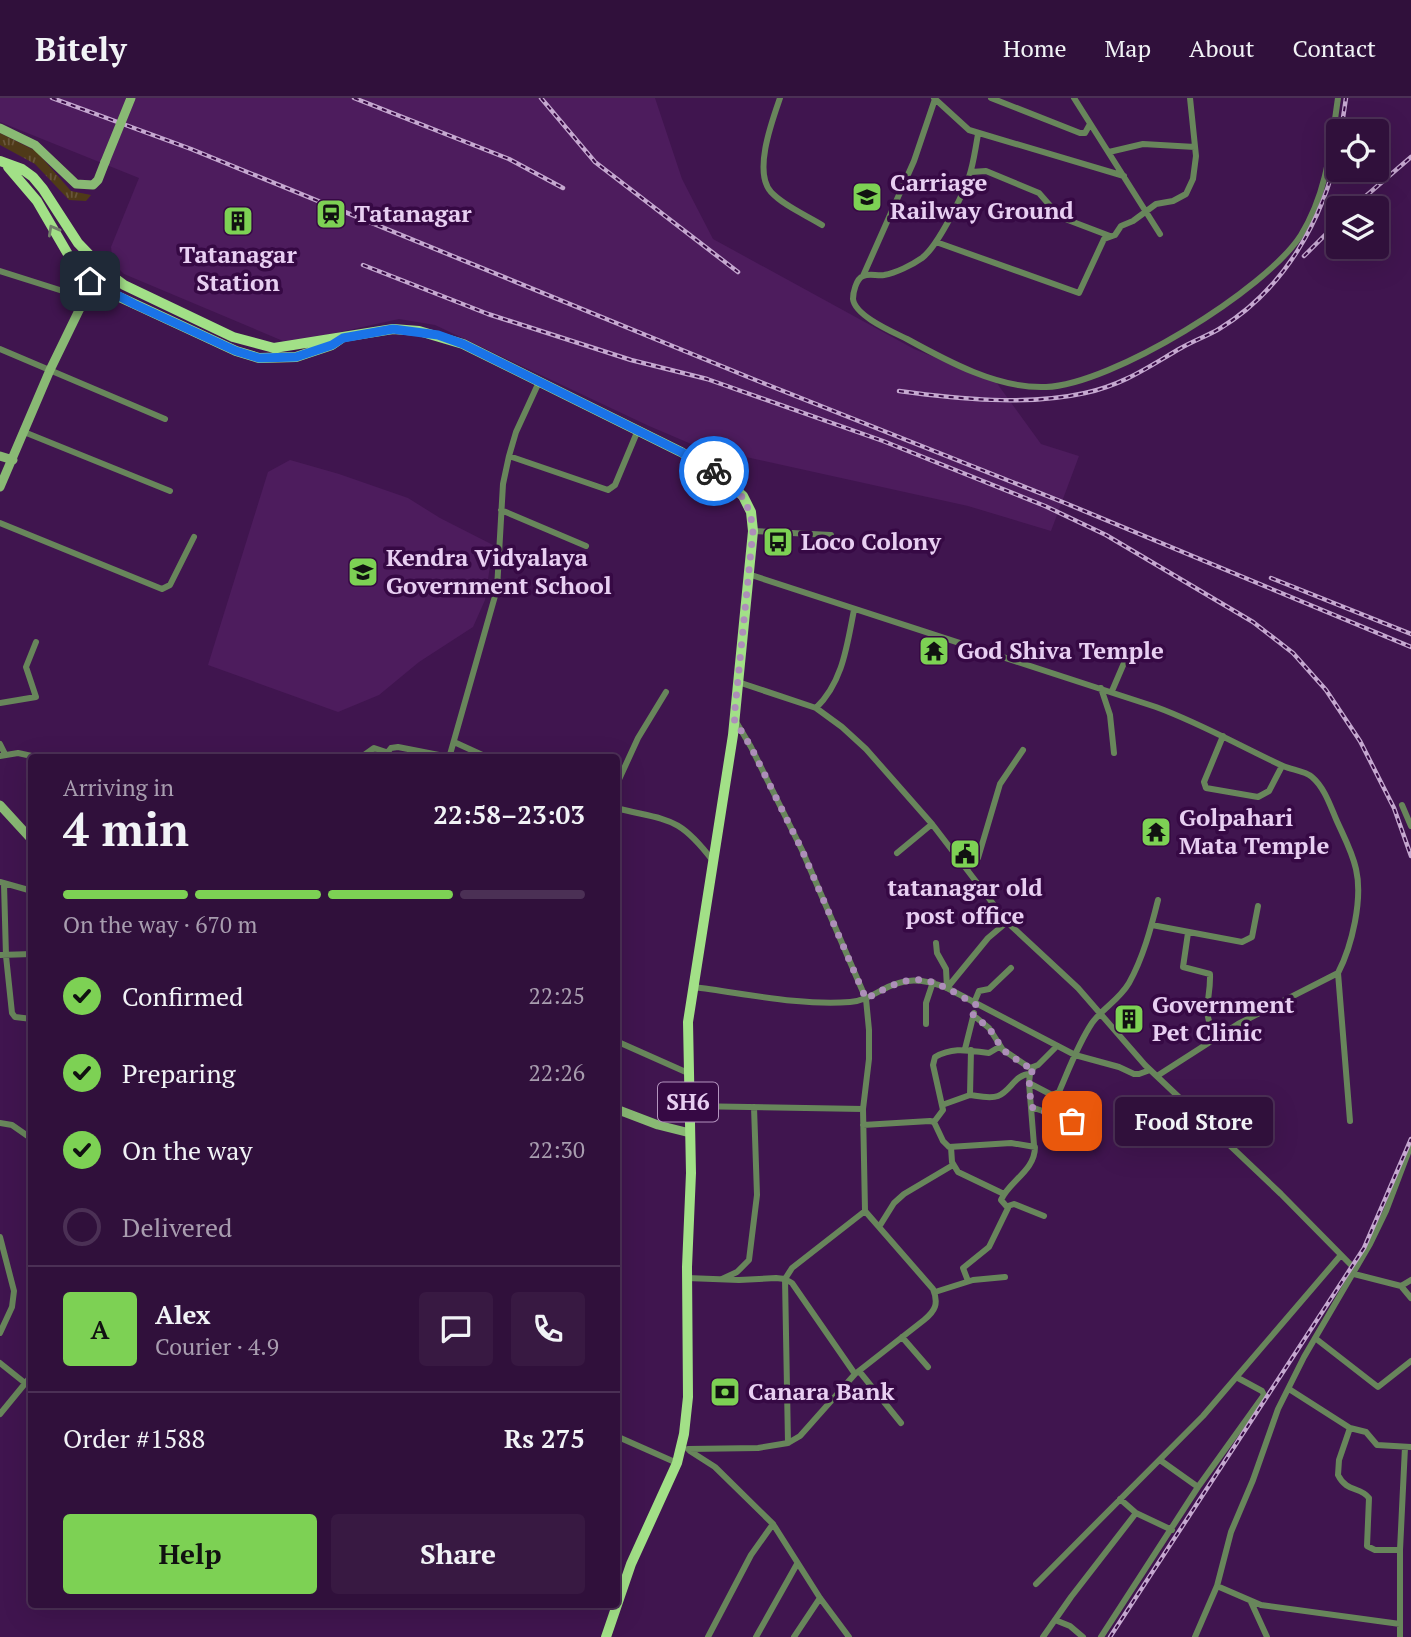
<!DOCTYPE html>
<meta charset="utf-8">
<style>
body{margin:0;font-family:"PT Serif",serif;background:#381942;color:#f1f3f6;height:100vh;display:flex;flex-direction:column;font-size:26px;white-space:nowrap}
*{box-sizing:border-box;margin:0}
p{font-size:23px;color:#a89daf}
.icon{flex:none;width:38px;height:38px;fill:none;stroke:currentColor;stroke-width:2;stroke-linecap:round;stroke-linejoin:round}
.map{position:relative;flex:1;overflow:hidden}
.drawer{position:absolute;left:28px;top:656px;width:592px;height:854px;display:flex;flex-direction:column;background:#30103b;border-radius:7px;box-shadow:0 7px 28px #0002,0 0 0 2px #4b3055}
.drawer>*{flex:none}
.fabs{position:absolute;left:1326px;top:21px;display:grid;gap:14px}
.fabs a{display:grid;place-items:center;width:63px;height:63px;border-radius:7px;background:#30103b;box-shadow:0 7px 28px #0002,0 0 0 2px #4b3055;font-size:35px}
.pin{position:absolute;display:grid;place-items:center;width:60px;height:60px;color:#fff;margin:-30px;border-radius:14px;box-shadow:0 4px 10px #0006}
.courier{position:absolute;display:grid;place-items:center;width:70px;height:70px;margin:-35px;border:5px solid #1a73e8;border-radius:50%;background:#fff;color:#222;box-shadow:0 2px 9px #0007}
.bubble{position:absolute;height:49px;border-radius:7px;background:#30103b;box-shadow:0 7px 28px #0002,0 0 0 2px #4b3055;font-size:23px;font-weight:800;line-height:49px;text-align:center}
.head em{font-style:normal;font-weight:800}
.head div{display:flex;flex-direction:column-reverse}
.head{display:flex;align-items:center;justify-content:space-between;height:119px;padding:0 35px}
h1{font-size:46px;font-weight:800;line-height:52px}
.bar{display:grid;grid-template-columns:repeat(4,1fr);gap:10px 7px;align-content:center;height:84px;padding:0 35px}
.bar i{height:9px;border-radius:5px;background:#4b3055}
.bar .active{background:#7dd154}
.bar p{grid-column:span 4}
.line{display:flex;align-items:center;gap:18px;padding:0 35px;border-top:2px solid #4b3055}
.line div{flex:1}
.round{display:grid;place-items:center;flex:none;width:74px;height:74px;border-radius:7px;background:#381942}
ol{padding:0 35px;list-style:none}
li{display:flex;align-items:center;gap:21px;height:77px}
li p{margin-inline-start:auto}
li .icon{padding:7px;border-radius:50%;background:#7dd154;color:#111;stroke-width:4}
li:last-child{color:#a89daf}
li i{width:38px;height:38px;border:4px solid #4b3055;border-radius:50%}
.primary-button{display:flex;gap:14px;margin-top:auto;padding:14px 35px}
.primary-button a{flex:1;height:80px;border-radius:7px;background:#7dd154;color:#111;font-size:28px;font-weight:800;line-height:80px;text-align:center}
.primary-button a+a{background:#381942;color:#f1f3f6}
header{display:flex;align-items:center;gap:42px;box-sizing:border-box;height:98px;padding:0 35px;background:#30103b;border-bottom:2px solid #4b3055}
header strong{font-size:33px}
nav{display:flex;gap:38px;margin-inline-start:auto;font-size:24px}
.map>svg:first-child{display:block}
.built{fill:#4d1c5d}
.park{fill:url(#park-tufts)}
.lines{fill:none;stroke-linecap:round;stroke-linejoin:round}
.street{stroke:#68865b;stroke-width:6}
.secondary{stroke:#89b974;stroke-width:9}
.primary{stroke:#a2e087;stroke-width:10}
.rail-casing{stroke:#c5a8d0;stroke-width:4.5}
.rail{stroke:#360944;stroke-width:2;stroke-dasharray:5;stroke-linecap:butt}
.secondary-bridge{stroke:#89b974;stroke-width:9}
.oneway{stroke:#717f69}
.done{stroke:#ad8eb9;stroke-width:7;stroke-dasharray:0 12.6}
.route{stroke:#1a73e8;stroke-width:9}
.labels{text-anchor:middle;stroke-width:7;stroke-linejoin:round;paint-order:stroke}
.shield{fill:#360944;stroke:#b394be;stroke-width:2}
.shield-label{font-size:23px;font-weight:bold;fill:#e8cff2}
.poi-label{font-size:24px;font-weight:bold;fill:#e8cff2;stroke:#360944;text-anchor:start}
</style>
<header>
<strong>Bitely</strong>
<nav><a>Home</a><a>Map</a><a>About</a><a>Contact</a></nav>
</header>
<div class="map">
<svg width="1411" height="1539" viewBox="0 0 1411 1539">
<defs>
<pattern id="park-tufts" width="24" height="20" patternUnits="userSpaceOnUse" patternTransform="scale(1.75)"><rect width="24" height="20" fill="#4f3a18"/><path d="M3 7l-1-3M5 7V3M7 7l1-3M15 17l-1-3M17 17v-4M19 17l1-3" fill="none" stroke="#68553a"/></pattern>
</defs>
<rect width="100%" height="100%" fill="#40154f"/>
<!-- built -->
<path class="built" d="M0,0H655L682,81L713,141L914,251L996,284L1041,346L1079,358L1051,433L968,408L696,348L649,328L435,227L399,221L317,239L283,243L124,176L113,165L111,149L139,80L0,24Z
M290,362L339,376L408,400L440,420L493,447L485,502L473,529L419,564L379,597L338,614L208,567L268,374Z"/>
<!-- park -->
<path class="park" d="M0,35L36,53L71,93L91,97L86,103L69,102L35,66L0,47Z"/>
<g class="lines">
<!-- street -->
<path class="street" d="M780,0C772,23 753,74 771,94C784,108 806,117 822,127
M934,0L969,32L1124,78
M991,0L1080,35H1085L1090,26
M1074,0L1160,136
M978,36C976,48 974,61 971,72C966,92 938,148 922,160C912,167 896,175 884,177C877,178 869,175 863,178C856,181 853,195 853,201C855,218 893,234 907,241C947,263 998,291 1046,289C1111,287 1266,192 1301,137C1327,95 1331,48 1338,0
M1109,54L1143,46L1195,49
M971,74L986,73L1039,95L1060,119L1110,138
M936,144L1079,195L1104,141L1115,137L1121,128L1133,123L1156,106L1173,103L1186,96L1193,81L1196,58L1190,0
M0,173L85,200
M863,178L914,63L935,1
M0,251L165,321
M24,334L170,393
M509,358L608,392L615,387L638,332
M501,412L586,448
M0,425L162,491L170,487L194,439
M753,433L831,437
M748,476L1156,609C1200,625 1240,648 1283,668C1292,672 1305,673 1312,679C1324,689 1330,707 1336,721C1343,737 1352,753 1356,771C1363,801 1352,848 1338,875L1350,1023
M738,584L816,610L842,629L866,651L932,726L1007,824L1078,890L1145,967L1281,1096L1353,1169L1354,1176L1401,1188L1411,1200
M1101,590L1110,617L1114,655
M1112,593L1127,558
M0,605L36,599L26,569L36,544
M816,610C843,584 847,547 854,512
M1223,638L1204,684L1206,690L1258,699L1269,693L1282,668
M454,644L489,660
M0,646L5,656
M0,658L18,655L41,660
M360,660L374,650L386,654
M383,660L391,650L398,649L449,659
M449,660L497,491L503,386L509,358L516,334L539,284
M616,688L638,640L666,594
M1402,707L1411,728
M616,710C668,723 678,717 713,763
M897,755L932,726
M967,771L978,760L1000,686L1023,652
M0,784L32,793
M4,786L6,858L12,915L15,919L32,921
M1152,827L1242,844L1252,839L1258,808
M1188,835L1183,869L1210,876C1211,904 1200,911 1216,939
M936,845L937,855L946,871L947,890
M0,857L32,856
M693,889C743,895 800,908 850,904C862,903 871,898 880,893C905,879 922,880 947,890L1075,957L1119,969L1134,976H1139L1150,972
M947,890L988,840L1007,824
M974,905L979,893L989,891L1011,870
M973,917L989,930L1003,952
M926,926V905L933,884
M616,943L688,975
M965,951L974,915
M1157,978L1238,926L1338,875
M1029,985L1052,997L1059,994C1069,971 1078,946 1092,925C1103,910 1119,902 1129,885C1143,860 1151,830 1158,802
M970,997C978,998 990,1001 998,998C1011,993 1015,976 1030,976
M942,1007L970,997L971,952
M688,1008L863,1011
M1031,1009L1072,1023
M934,1024L943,1012L933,967L935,959C954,948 970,953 989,955L999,949L1030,970L1038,967L1056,949
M0,1025L12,1027L32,1041
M863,1027L930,1023L934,1024L943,1043L949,1049L1011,1045L1035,1049C1035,1073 1009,1083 1001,1102L1008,1110L989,1149L963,1170L968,1183
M1034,1047L1029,985L1030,976L1034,969
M951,1049L952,1064L958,1074L1004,1096
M1008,1108L1014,1106L1044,1118
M879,1129L894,1105L904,1096L953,1067
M0,1139L14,1193L12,1209L0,1235
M687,1180L739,1182L776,1180L785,1181L792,1185L855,1276
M722,1181L737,1174L749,1162L757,1097L754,1009
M1401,1188L1411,1182
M935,1194L973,1182L1005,1179
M902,1239L928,1269
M1315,1240L1378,1289L1411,1263
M0,1265L25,1285
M859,1273L901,1325
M1289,1291L1350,1330L1366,1334L1377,1347L1411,1349
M0,1316L32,1277
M1350,1330L1339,1362L1338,1377C1347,1395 1360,1388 1369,1400L1367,1448L1375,1452H1400
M616,1338L677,1365
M788,1345L785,1181L792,1170L865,1113
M688,1351L758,1350L788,1345L800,1338L855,1276L924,1222C935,1213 939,1206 933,1191L865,1113L863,1011L869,961V932L866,901L802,752L751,649L735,622
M690,1353L715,1369L773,1426L820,1500L849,1539
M1160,1362L1198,1389
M1120,1401L1136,1415L1172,1432
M1036,1486L1203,1318L1341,1157
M1217,1488L1261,1507L1400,1526
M1251,1504L1267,1539
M1055,1522L1070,1528L1083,1539
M708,1539L751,1457L773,1426
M756,1539L797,1466
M794,1539L820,1500
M1043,1539L1071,1499L1136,1415
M1101,1539L1198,1389L1264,1297L1262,1293L1238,1280
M1195,1539L1217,1488L1231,1434L1253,1382L1278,1311L1304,1259L1370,1146L1386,1113L1411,1047
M1400,1539V1452L1405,1349"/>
<!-- secondary -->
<path class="secondary" d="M0,30L35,47L76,86L93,87L98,82L105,64
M0,358L13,362
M0,389L50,272L85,200L90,183
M0,707L32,742
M616,1011L658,1027L690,1035"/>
<!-- primary -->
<path class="primary" d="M0,63L22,71L33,79L43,91L78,145L104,172L124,187L233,239L274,250L393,231L419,233L463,246L681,354L717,375L743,398L751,414L753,433L733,637L688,924L691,1075L687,1169L688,1299L684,1336L677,1365L631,1466L606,1539
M8,69L37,103L76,170L90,183L113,196L236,253L259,260L296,259L332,247L342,240"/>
<!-- rail casing -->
<g class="rail-casing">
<path id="rail" d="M52,0L191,51L753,281L1065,405L1411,549
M354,0L509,61L563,90
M541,0L595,64L738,174
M1341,33L1346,0
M1352,110L1411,59
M1304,158L1339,123
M363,167L488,216L631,262L707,281L883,343L1045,408L1106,437L1253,524L1293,555L1326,592L1360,643L1394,710L1411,758
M899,293C958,301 1027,308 1085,295C1123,287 1148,269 1181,250C1193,243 1207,238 1219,231C1285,191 1323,122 1339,49
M1271,480L1411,536
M1110,1539L1364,1150L1411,1041"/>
</g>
<!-- rail -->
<use href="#rail" class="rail"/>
<!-- secondary-bridge -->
<path class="secondary-bridge" d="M105,64L131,0"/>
</g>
<!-- one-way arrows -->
<defs><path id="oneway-chevron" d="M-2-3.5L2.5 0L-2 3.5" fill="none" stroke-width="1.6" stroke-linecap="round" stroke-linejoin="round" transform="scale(1.75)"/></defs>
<use class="oneway" href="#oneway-chevron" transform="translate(53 132) rotate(-119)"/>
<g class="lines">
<!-- done -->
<path class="done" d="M714,373C739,390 750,404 753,433L734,621L751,649L802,752L866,901C918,871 927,878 978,908L973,917L989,930L1003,952L1026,968L1034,969L1029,980L1031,1009L1072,1023"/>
<!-- route -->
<path class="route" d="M90,183L134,206L236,253L259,260L296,259L332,247L343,240L393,231L438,237L463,246L681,354L714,373"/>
</g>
<!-- icons -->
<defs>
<g id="university-square" transform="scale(1.575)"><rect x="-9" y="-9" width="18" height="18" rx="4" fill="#7dd154" stroke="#360944"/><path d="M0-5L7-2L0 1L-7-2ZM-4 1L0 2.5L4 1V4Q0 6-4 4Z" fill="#111"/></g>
<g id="station-square" transform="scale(1.575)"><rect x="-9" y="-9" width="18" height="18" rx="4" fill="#7dd154" stroke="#360944"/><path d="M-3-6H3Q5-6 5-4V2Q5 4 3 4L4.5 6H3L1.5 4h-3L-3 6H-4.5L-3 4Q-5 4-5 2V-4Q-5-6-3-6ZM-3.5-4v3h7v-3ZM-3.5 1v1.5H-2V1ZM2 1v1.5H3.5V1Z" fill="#111"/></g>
<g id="building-square" transform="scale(1.575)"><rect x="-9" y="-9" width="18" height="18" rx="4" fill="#7dd154" stroke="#360944"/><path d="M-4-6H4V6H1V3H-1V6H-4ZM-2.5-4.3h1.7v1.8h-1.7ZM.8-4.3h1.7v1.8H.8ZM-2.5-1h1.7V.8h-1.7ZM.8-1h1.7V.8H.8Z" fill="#111"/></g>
<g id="bus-square" transform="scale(1.575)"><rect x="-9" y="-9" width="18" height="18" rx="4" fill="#7dd154" stroke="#360944"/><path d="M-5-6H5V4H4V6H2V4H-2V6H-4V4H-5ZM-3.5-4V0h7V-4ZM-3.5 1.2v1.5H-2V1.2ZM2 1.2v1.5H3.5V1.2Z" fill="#111"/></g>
<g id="school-square" transform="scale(1.575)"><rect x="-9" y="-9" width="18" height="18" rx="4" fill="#7dd154" stroke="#360944"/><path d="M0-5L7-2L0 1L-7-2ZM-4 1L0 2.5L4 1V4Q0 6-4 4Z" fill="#111"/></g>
<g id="temple-square" transform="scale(1.575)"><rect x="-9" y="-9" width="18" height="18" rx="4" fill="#7dd154" stroke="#360944"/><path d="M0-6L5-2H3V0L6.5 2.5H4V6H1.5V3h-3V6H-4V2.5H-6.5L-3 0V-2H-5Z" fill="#111"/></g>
<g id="civic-square" transform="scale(1.575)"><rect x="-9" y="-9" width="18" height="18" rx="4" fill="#7dd154" stroke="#360944"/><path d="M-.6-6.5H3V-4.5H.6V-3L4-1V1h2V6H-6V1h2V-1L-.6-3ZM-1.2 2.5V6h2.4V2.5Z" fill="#111"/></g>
<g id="bank-square" transform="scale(1.575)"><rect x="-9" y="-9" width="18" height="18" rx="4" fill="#7dd154" stroke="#360944"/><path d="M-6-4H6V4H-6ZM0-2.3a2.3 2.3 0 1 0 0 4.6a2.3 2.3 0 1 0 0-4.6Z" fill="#111"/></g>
</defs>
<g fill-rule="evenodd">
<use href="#university-square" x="867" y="99"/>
<use href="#station-square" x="331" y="116"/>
<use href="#building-square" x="238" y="123"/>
<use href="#bus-square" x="778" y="444"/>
<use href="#school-square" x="363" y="474"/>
<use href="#temple-square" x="934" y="553"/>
<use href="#temple-square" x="1156" y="734"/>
<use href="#civic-square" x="965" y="756"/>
<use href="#building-square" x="1129" y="921"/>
<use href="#bank-square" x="725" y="1294"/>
</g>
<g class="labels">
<!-- shield labels -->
<rect class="shield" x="658" y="984.5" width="60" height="39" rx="5"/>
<g class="shield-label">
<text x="688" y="1012">SH6</text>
</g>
<!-- poi labels -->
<g class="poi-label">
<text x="890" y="93">Carriage<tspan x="890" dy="28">Railway Ground</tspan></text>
<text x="354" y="124">Tatanagar</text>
<text x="238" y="165" text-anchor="middle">Tatanagar<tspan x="238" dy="28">Station</tspan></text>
<text x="801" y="452">Loco Colony</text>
<text x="386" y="468">Kendra Vidyalaya<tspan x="386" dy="28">Government School</tspan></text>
<text x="957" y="561">God Shiva Temple</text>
<text x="1179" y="728">Golpahari<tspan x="1179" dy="28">Mata Temple</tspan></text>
<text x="965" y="798" text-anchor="middle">tatanagar old<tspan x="965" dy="28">post office</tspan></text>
<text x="1152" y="915">Government<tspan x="1152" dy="28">Pet Clinic</tspan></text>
<text x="748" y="1302">Canara Bank</text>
</g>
</g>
</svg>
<div class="fabs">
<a><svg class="icon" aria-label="locate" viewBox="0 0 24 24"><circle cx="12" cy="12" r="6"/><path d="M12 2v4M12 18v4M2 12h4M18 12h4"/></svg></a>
<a><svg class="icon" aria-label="layers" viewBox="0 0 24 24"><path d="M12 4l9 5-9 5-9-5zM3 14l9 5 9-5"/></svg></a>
</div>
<div class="pin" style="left:1072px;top:1023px;background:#ea580c"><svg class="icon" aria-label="bag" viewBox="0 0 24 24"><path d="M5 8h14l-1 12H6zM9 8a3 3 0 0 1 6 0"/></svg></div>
<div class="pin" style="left:90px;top:183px;background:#1f2937"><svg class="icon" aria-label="home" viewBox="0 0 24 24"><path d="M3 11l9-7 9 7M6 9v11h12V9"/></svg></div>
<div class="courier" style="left:714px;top:373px"><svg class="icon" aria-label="bike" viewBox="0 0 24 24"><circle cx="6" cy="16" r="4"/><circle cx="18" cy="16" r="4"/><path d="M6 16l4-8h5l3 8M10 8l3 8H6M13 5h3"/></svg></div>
<div class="bubble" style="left:1115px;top:999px;width:158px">Food Store</div>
<section class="drawer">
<div class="head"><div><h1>4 min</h1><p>Arriving in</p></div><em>22:58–23:03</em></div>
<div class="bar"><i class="active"></i><i class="active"></i><i class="active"></i><i></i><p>On the way · 670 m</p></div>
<ol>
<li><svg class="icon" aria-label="check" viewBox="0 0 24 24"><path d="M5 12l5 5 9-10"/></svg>Confirmed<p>22:25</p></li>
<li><svg class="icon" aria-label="check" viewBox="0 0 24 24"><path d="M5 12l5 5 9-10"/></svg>Preparing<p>22:26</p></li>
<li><svg class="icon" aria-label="check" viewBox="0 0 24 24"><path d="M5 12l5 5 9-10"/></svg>On the way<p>22:30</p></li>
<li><i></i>Delivered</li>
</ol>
<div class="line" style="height:126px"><b class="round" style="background:#7dd154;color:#111">A</b><div><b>Alex</b><p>Courier · 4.9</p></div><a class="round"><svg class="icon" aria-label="chat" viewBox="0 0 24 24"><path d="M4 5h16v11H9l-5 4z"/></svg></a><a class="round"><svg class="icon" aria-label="phone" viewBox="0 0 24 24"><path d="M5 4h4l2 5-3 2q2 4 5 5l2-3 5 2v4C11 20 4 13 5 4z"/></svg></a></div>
<div class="line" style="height:91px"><div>Order #1588</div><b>Rs 275</b></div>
<div class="primary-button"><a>Help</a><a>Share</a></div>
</section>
</div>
